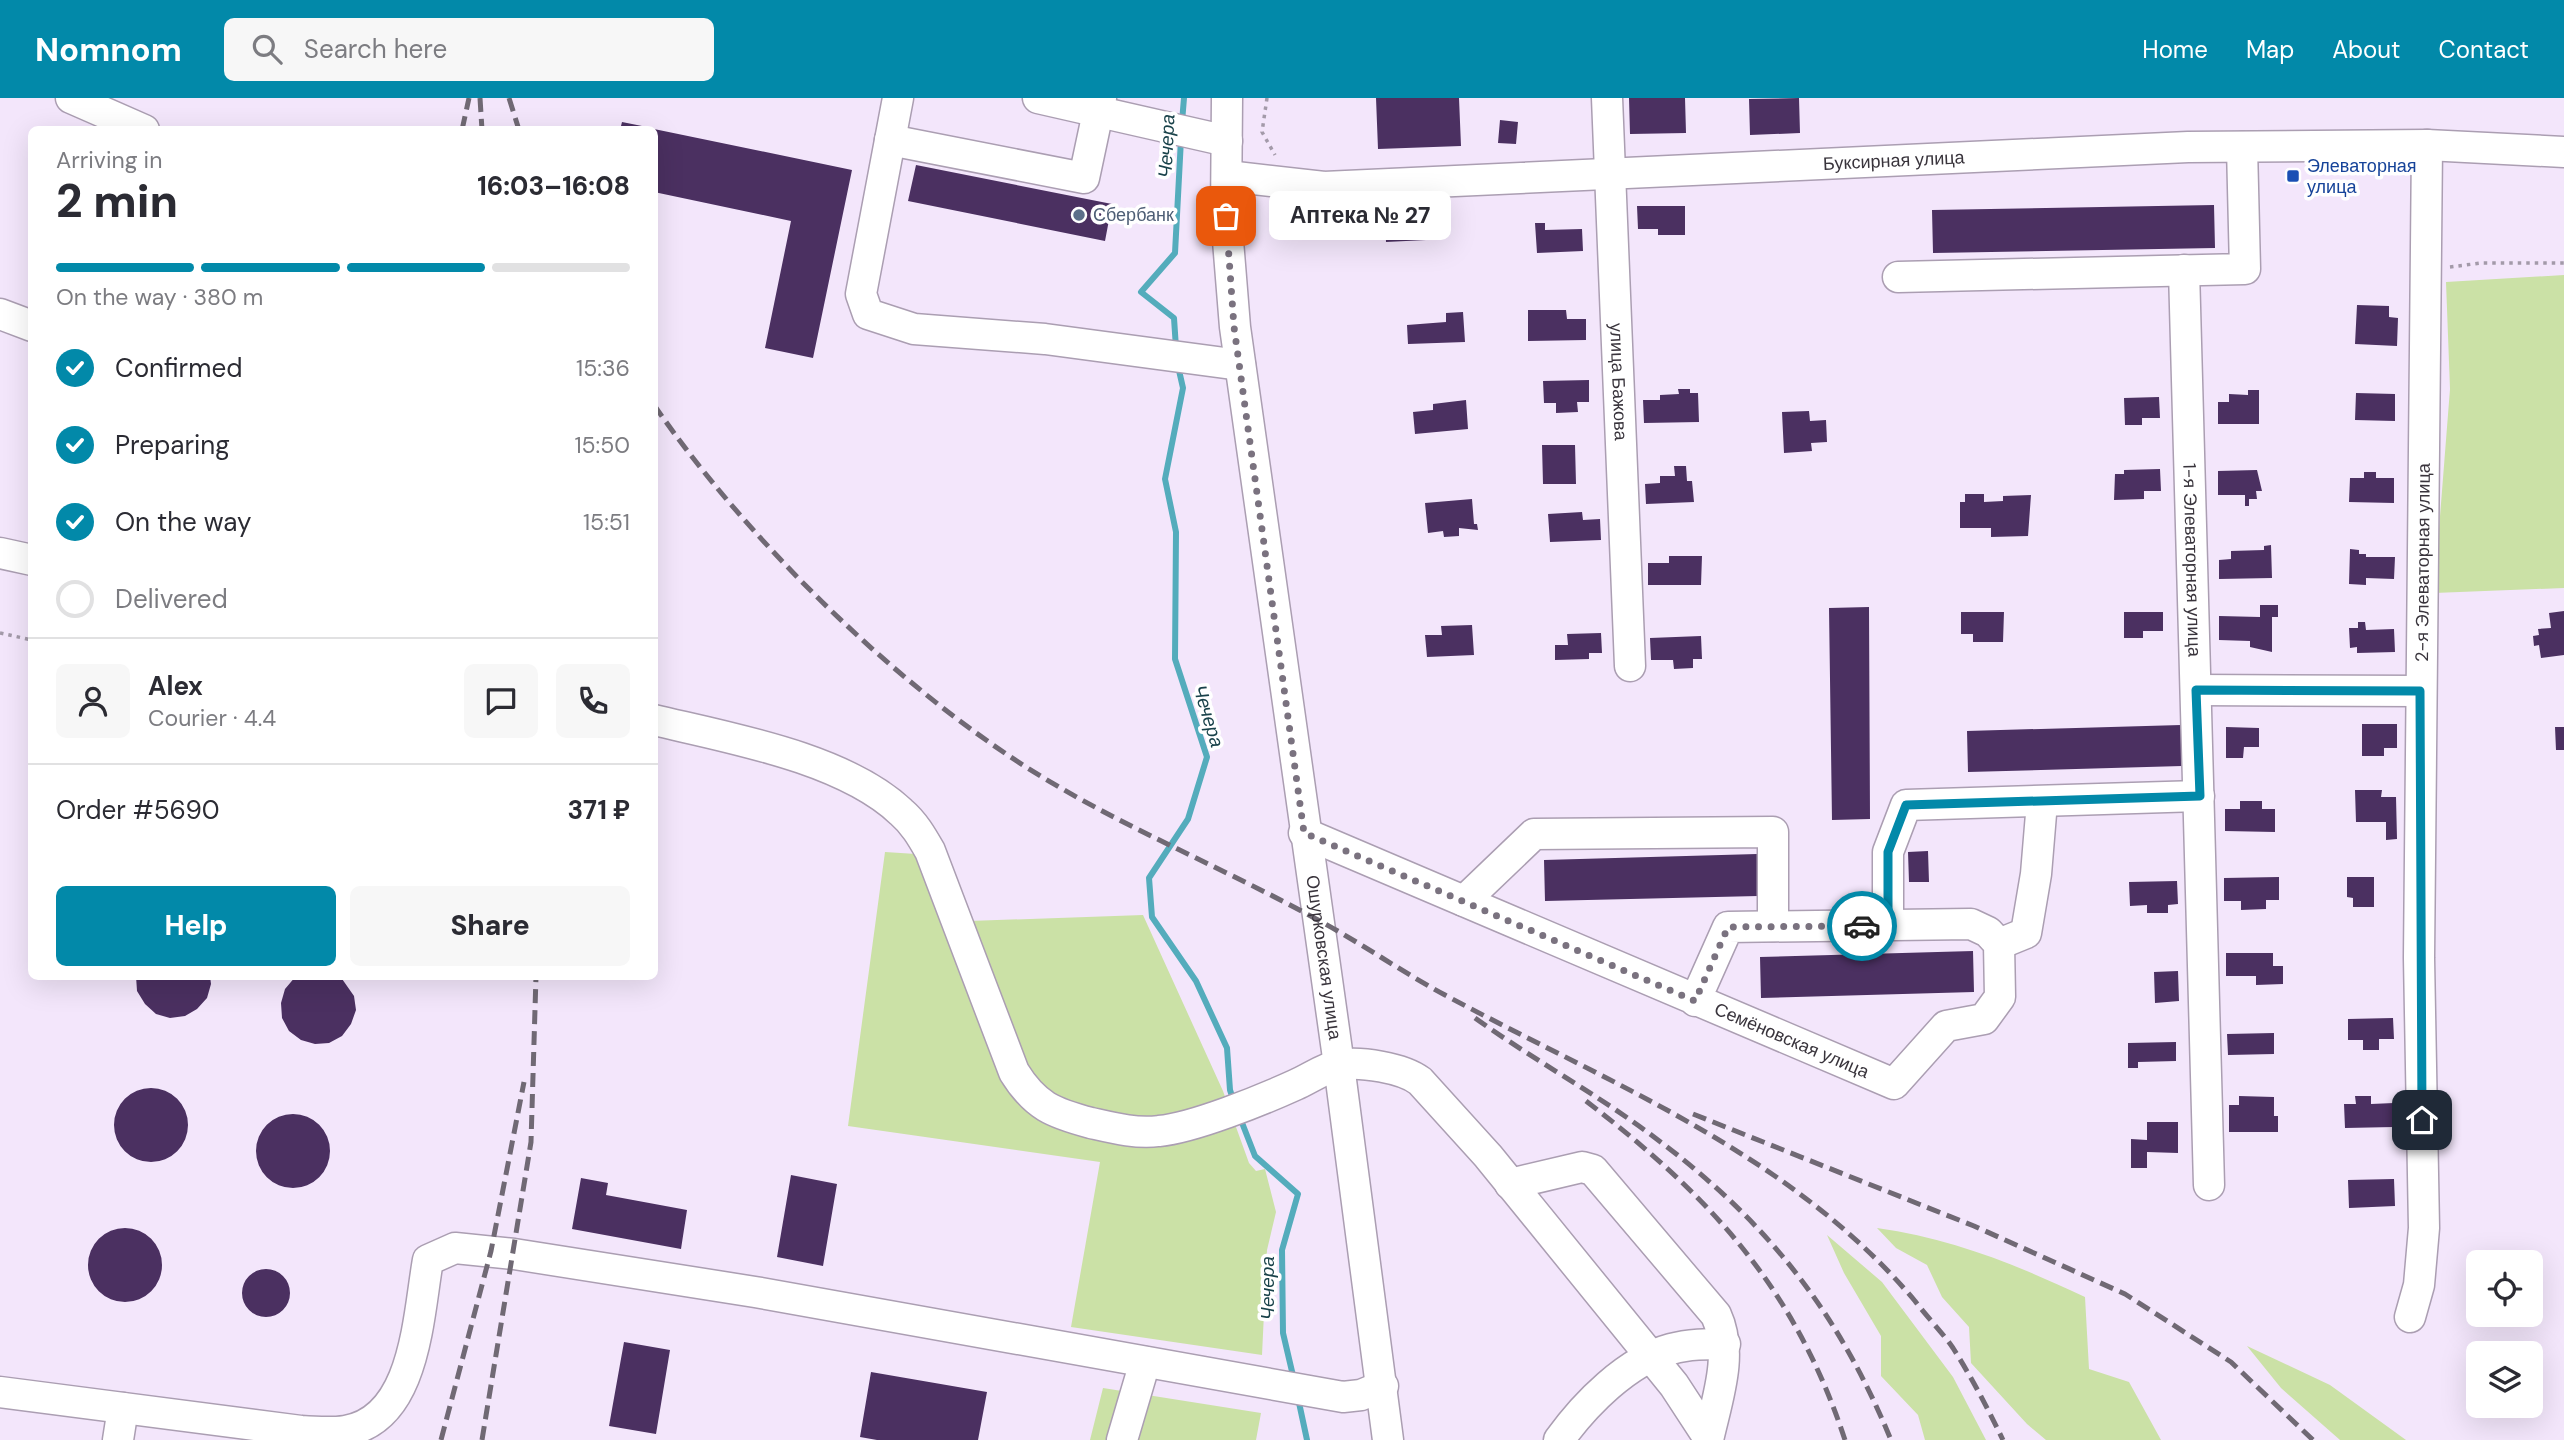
<!DOCTYPE html>
<meta charset="utf-8">
<style>
body{margin:0;font-family:"DM Sans",sans-serif;background:#f7f7f7;color:#2b2b33;height:100vh;display:flex;flex-direction:column;font-size:26px;white-space:nowrap}
*{box-sizing:border-box;margin:0}
p{font-size:23px;color:#7c7c81}
.icon{flex:none;width:38px;height:38px;fill:none;stroke:currentColor;stroke-width:2;stroke-linecap:round;stroke-linejoin:round}
.map{position:relative;flex:1;overflow:hidden}
.side{position:absolute;left:28px;top:28px;width:630px;height:854px;display:flex;flex-direction:column;background:#fff;border-radius:10px;box-shadow:0 7px 28px #0002}
.side>*{flex:none}
.buttons{position:absolute;left:2466px;top:1152px;display:grid;gap:14px}
.buttons a{display:grid;place-items:center;width:77px;height:77px;border-radius:10px;background:#fff;box-shadow:0 7px 28px #0002;font-size:35px}
.pin{position:absolute;display:grid;place-items:center;width:60px;height:60px;color:#fff;margin:-30px;border-radius:14px;box-shadow:0 4px 10px #0006}
.courier{position:absolute;display:grid;place-items:center;width:70px;height:70px;margin:-35px;border:5px solid #0289a9;border-radius:50%;background:#fff;color:#222;box-shadow:0 2px 9px #0007}
.bubble{position:absolute;height:49px;border-radius:10px;background:#fff;box-shadow:0 7px 28px #0002;font-size:23px;font-weight:800;line-height:49px;text-align:center}
.summary em{font-style:normal;font-weight:800}
.summary div{display:flex;flex-direction:column-reverse}
.summary{display:flex;align-items:center;justify-content:space-between;height:119px;padding:0 28px}
h1{font-size:46px;font-weight:800;line-height:52px}
.bar{display:grid;grid-template-columns:repeat(4,1fr);gap:10px 7px;align-content:center;height:84px;padding:0 28px}
.bar i{height:9px;border-radius:5px;background:#e1e1e2}
.bar .active{background:#0289a9}
.bar p{grid-column:span 4}
.line{display:flex;align-items:center;gap:18px;padding:0 28px;border-top:2px solid #e1e1e2}
.line div{flex:1}
.round{display:grid;place-items:center;flex:none;width:74px;height:74px;border-radius:10px;background:#f7f7f7}
ol{padding:0 28px;list-style:none}
li{display:flex;align-items:center;gap:21px;height:77px}
li p{margin-inline-start:auto}
li .icon{padding:7px;border-radius:50%;background:#0289a9;color:#fff;stroke-width:4}
li:last-child{color:#7c7c81}
li i{width:38px;height:38px;border:4px solid #e1e1e2;border-radius:50%}
.primary-button{display:flex;gap:14px;margin-top:auto;padding:14px 28px}
.primary-button a{flex:1;height:80px;border-radius:10px;background:#0289a9;color:#fff;font-size:28px;font-weight:800;line-height:80px;text-align:center}
.primary-button a+a{background:#f7f7f7;color:#2b2b33}
header{display:flex;align-items:center;gap:42px;box-sizing:border-box;height:98px;padding:0 35px;background:#0289a9;color:#fff}
header strong{font-size:33px}
nav{display:flex;gap:38px;margin-inline-start:auto;font-size:24px}
.search{width:490px;height:63px;background:#f7f7f7;display:flex;align-items:center;gap:18px;box-sizing:border-box;padding:0 24px;border-radius:10px;color:#7c7c81;font-size:26px}
.map>svg:first-child{display:block}
.green{fill:#cbe1a6}
.lines{fill:none;stroke-linecap:round;stroke-linejoin:round}
.stream{stroke:#54acbc;stroke-width:6}
.building{fill:#4b3061}
.minor-casing{stroke:#ab9eb2;stroke-width:33}
.path{stroke:#a39aa9;stroke-width:3.5;stroke-dasharray:3.5 5;stroke-linecap:butt}
.minor{stroke:#fff;stroke-width:30}
.rail{stroke:#706974;stroke-width:5;stroke-dasharray:14 7;stroke-linecap:butt}
.done{stroke:#7a727f;stroke-width:7;stroke-dasharray:0 12.6}
.route{stroke:#0289a9;stroke-width:9}
.transit-dot{fill:#1a4fb4;stroke:#fff;stroke-width:2.5}
.service-dot{fill:#5c6f8a;stroke:#fff;stroke-width:2.5}
.labels{text-anchor:middle;stroke-width:7;stroke-linejoin:round;paint-order:stroke}
.street-label{font-size:18px;fill:#39343c;stroke:#fff}
.transit-label{font-size:18px;fill:#164399;stroke:#fff;text-anchor:start}
.service-label{font-size:18px;fill:#4e5e75;stroke:#fff;text-anchor:start}
.water-label{font-size:19px;font-style:italic;fill:#19424a;stroke:#fff}
</style>
<header>
<strong>Nomnom</strong>
<div class="search"><svg class="icon" aria-label="search" viewBox="0 0 24 24"><circle cx="10" cy="10" r="6"/><path d="M15 15l6 6"/></svg>Search here</div>
<nav><a>Home</a><a>Map</a><a>About</a><a>Contact</a></nav>
</header>
<div class="map">
<svg width="2564" height="1342" viewBox="0 0 2564 1342">
<rect width="100%" height="100%" fill="#f3e6fb"/>
<!-- green -->
<path class="green" d="M2564,177V490L2434,495L2450,291L2446,184Z
M885,754L916,756L941,824L1143,817L1223,993L1249,1065L1256,1073L1265,1071L1276,1114L1267,1152L1262,1257L1071,1229L1100,1064L848,1028Z
M1877,1130C1953,1141 2015,1166 2085,1199L2089,1271L2129,1284L2161,1342H2046L2027,1326L1971,1265L1969,1229L1942,1199L1927,1167L1896,1150Z
M1827,1137L1882,1184L1953,1279L1986,1342H1925L1918,1317L1881,1278V1238L1844,1175Z
M2247,1248L2330,1287L2406,1342H2340L2281,1290Z
M1103,1290L1261,1315L1256,1342H1090Z"/>
<g class="lines">
<!-- stream -->
<path class="stream" d="M1182,24L1184,0
M1176,250L1174,220L1141,194L1175,155L1181,41
M1178,268L1183,290L1165,381L1176,434L1175,561L1207,659L1188,721L1149,780L1152,819L1196,883L1227,950L1230,992L1234,1004
M1239,1017L1255,1058L1298,1096L1282,1152L1283,1235L1294,1282
M1298,1300L1307,1342"/>
</g>
<!-- building -->
<path class="building" d="M1376,0H1459L1461,48L1378,51Z
M1629,0H1685L1686,35L1630,36Z
M1799,0L1800,35L1750,37L1749,1Z
M1500,22L1518,24L1516,46L1498,45Z
M622,24L652,30V32H620Z
M654,31L852,72L813,260L765,250L791,123L654,94Z
M916,67L1112,106L1105,143L908,103Z
M2214,107L2215,150L1933,155L1932,112Z
M1637,108H1685V137H1658V131H1638Z
M1425,114L1426,142L1386,144L1385,116Z
M1535,125H1545V132L1582,131L1583,153L1537,155Z
M2357,207L2389,208V219L2398,220L2397,248L2355,246Z
M1528,212H1566L1567,221H1586V242L1528,243Z
M1463,214L1465,244L1408,246L1407,227L1446,224V215Z
M1589,282V304H1577L1578,314L1556,315V305H1544L1543,283Z
M1678,291H1690V295H1698L1699,324L1644,325L1643,302H1660V297L1679,296Z
M2248,292H2259V326H2218V304H2229V296L2248,297Z
M2356,295L2395,296V323L2355,322Z
M2159,299L2160,320H2142V327H2125L2124,300Z
M1466,302L1468,331L1415,336L1413,314L1433,312V306Z
M1809,313L1810,323L1826,322L1827,344L1811,345L1812,353L1784,355L1782,314Z
M1542,347H1575L1576,386H1543Z
M1674,368H1686L1687,383H1692L1694,404L1646,406L1645,386L1660,385V378H1675Z
M2160,371L2161,393H2144V401L2114,402L2115,376H2124V372Z
M2257,372L2262,393H2256L2257,401H2249V408H2245V397H2218V373Z
M2364,374H2376V380H2394V405L2349,404L2350,380H2364Z
M1965,396H1984V404L2003,403V398L2031,397L2028,438L1991,439V430H1960V404H1965Z
M1472,401L1474,426H1477L1478,432L1459,430V438L1444,439L1443,433L1428,435L1425,405Z
M1582,414L1583,422L1600,421L1601,442L1550,444L1548,416Z
M2271,447L2272,480L2219,481V462L2231,461V453L2264,452V448Z
M2350,451L2359,452V456H2366V459H2395L2394,481L2366,480V487L2349,486Z
M1669,458H1702L1701,487H1648V465H1669Z
M2260,507H2278V519H2272V554L2250,549V543L2219,542V518L2260,519Z
M1869,509L1870,721L1832,722L1829,510Z
M2564,513V557L2541,560L2539,547L2534,548L2533,538L2539,537L2538,531L2551,530L2549,515Z
M1961,514H2004L2003,544H1973V536H1961Z
M2124,514H2163V533H2143V540H2124Z
M2358,524H2365L2366,532L2394,531L2395,554L2357,555V549L2350,550L2349,530H2358Z
M1472,527L1474,557L1427,559L1425,537H1442L1441,528Z
M1601,535L1602,555H1589V561L1555,562V547H1568L1567,536Z
M1701,538L1702,561H1693V570L1674,571L1673,562H1651L1650,540Z
M2362,626H2397V650H2384V658H2362Z
M2181,627L2182,668L1968,674L1967,633Z
M2226,629L2259,630V649H2244L2243,660H2226Z
M2555,629H2564V652H2556Z
M2355,692H2382L2381,699H2396L2397,741L2386,742V724H2356Z
M2240,703H2262V711H2275V734L2225,733V711H2240Z
M1928,753L1929,784H1909L1908,754Z
M1757,756L1758,798L1545,803L1544,762Z
M2279,779V802H2266V811L2241,812V803H2224V780Z
M2347,779H2374V809H2353V800L2347,799Z
M2177,783L2178,806L2168,807V815H2147V807L2130,808L2129,784Z
M1973,853L1974,894L1761,900L1760,859Z
M2226,855H2273V868H2283V886L2256,887V878H2226Z
M2178,873L2179,903L2155,905L2154,874Z
M136,878H210L211,886L207,900L197,911L185,918L170,920L156,916L145,906L137,893Z
M340,878L354,898L356,912L351,926L342,938L329,945L315,946L301,942L289,933L282,920L281,905L285,891L296,878Z
M2393,920L2394,941H2379V952H2363V942H2348V921Z
M2274,935V956L2228,957L2227,936Z
M2176,944V963L2138,964V970H2128V945Z
M114 1027a37 37 0 1 1 74 0a37 37 0 1 1-74 0Z
M2239,998L2274,999V1018H2278V1034H2229V1007H2239Z
M2355,998H2371V1006L2394,1005V1029L2345,1030L2344,1006H2356Z
M256 1053a37 37 0 1 1 74 0a37 37 0 1 1-74 0Z
M2147,1024H2178V1055L2147,1054V1070H2131V1041L2147,1042Z
M791,1077L837,1086L823,1168L777,1159Z
M581,1080L608,1085L606,1097L687,1112L681,1151L572,1131Z
M2394,1081L2395,1108L2349,1110L2348,1082Z
M88 1167a37 37 0 1 1 74 0a37 37 0 1 1-74 0Z
M242 1195a24 24 0 1 1 48 0a24 24 0 1 1-48 0Z
M624,1244L670,1252L656,1336L609,1328Z
M871,1274L987,1294L978,1342H877L860,1339Z"/>
<g class="lines">
<!-- minor casing -->
<g class="minor-casing">
<g id="minor">
<path d="M71,0L144,32"/>
<path d="M898,0L861,196L868,216L914,231L1045,241L1240,267"/>
<path d="M1038,0L1227,43"/>
<path id="s1" d="M1227,0L1226,118L1235,229L1339,967L1388,1342"/>
<path id="s2" d="M1607,0L1630,568"/>
<path d="M890,42L1084,80L1101,0"/>
<path id="s3" d="M1227,78L1324,89L2188,49L2427,47L2564,54"/>
<path id="s4" d="M2184,172L2209,1087"/>
<path d="M1898,179L2245,171L2242,49"/>
<path d="M0,216L32,228"/>
<path d="M0,455L32,462"/>
<path d="M2196,592L2420,593"/>
<path d="M654,622C730,640 844,660 901,714C914,725 922,739 930,753L1014,974C1035,1008 1053,1015 1091,1025C1113,1030 1136,1036 1159,1033C1193,1030 1262,1002 1295,987C1309,981 1324,970 1339,967C1360,963 1403,970 1420,983L1488,1058L1674,1287L1708,1339"/>
<path id="s5" d="M1304,735L1894,986L1946,928L1984,921L2000,899L1999,846L1988,834L1971,826L1728,829L1695,903"/>
<path d="M1464,803L1534,736L1773,734V828"/>
<path d="M1888,827V754L1906,707L2199,698"/>
<path d="M1999,846L2026,835L2036,776L2042,704"/>
<path d="M1510,1086L1582,1069L1593,1072L1716,1217C1734,1256 1717,1301 1708,1342"/>
<path id="s6" d="M2410,1219L2419,1187L2424,1130L2419,860L2427,47"/>
<path d="M0,1294L301,1333C316,1334 331,1335 345,1333C416,1322 418,1218 428,1162L455,1150L514,1156L755,1194L1343,1299L1361,1297L1383,1288"/>
<path d="M118,1342L123,1310"/>
<path d="M1122,1342L1145,1264"/>
<path d="M1559,1342C1585,1306 1627,1263 1671,1251C1689,1246 1707,1246 1725,1246"/>
</g>
</g>
<!-- path -->
<path class="path" d="M1267,0L1262,34L1275,57
M2450,169L2481,165H2564
M0,535L32,542"/>
<!-- minor -->
<use href="#minor" class="minor"/>
<!-- rail -->
<path class="rail" d="M480,0L482,32
M509,0L519,32
M462,32L469,0
M654,307C746,440 890,582 1026,669C1119,728 1222,769 1318,822C1361,845 1402,874 1445,897C1612,987 1790,1055 1915,1203C1927,1219 1942,1234 1953,1250C1972,1280 1988,1311 2003,1342
M1475,920C1528,958 1586,990 1639,1028C1759,1114 1835,1206 1891,1342
M1586,1003C1711,1099 1795,1190 1845,1342
M1693,1016L1974,1128L2125,1196L2231,1264L2313,1342
M441,1342L491,1153L524,984
M482,1342L531,1044L536,878"/>
</g>
<g class="lines">
<!-- done -->
<path class="done" d="M1226,118L1234,229L1304,735L1695,903L1728,829L1862,828"/>
<!-- route -->
<path class="route" d="M1862,828L1888,827V754L1906,707L2200,698L2196,592L2420,593L2422,1022"/>
</g>
<!-- markers -->
<rect class="transit-dot" x="2286" y="71" width="14" height="14" rx="3.5"/>
<circle class="service-dot" cx="1079" cy="117" r="7"/>
<g class="labels">
<!-- street labels -->
<g class="street-label">
<text dy="6" stroke="none"><textPath href="#s3" startOffset="668">Буксирная улица</textPath></text>
<text dy="6" stroke="none"><textPath href="#s2" startOffset="284">улица Бажова</textPath></text>
<text dy="6" stroke="none"><textPath href="#s4" startOffset="290">1-я Элеваторная улица</textPath></text>
<text dy="6" stroke="none"><textPath href="#s6" startOffset="756">2-я Элеваторная улица</textPath></text>
<text dy="6" stroke="none"><textPath href="#s1" startOffset="866">Ошурковская улица</textPath></text>
<text dy="6" stroke="none"><textPath href="#s5" startOffset="530">Семёновская улица</textPath></text>
</g>
<!-- transit labels -->
<g class="transit-label">
<text x="2307" y="74">Элеваторная<tspan x="2307" dy="21">улица</tspan></text>
</g>
<!-- service labels -->
<g class="service-label">
<text x="1093" y="123">Сбербанк</text>
</g>
<!-- water labels -->
<g class="water-label">
<text transform="translate(1166 48) rotate(-87)" y="7">Чечера</text>
<text transform="translate(1209 618) rotate(73)" y="7">Чечера</text>
<text transform="translate(1267 1190) rotate(-90)" y="7">Чечера</text>
</g>
</g>
</svg>
<div class="buttons">
<a><svg class="icon" aria-label="locate" viewBox="0 0 24 24"><circle cx="12" cy="12" r="6"/><path d="M12 2v4M12 18v4M2 12h4M18 12h4"/></svg></a>
<a><svg class="icon" aria-label="layers" viewBox="0 0 24 24"><path d="M12 4l9 5-9 5-9-5zM3 14l9 5 9-5"/></svg></a>
</div>
<div class="pin" style="left:1226px;top:118px;background:#ea580c"><svg class="icon" aria-label="bag" viewBox="0 0 24 24"><path d="M5 8h14l-1 12H6zM9 8a3 3 0 0 1 6 0"/></svg></div>
<div class="pin" style="left:2422px;top:1022px;background:#1f2937"><svg class="icon" aria-label="home" viewBox="0 0 24 24"><path d="M3 11l9-7 9 7M6 9v11h12V9"/></svg></div>
<div class="courier" style="left:1862px;top:828px"><svg class="icon" aria-label="car" viewBox="0 0 24 24"><path d="M5 17H2v-5l4-1 3-4h7l3 4 3 1v5h-3M9 17h6M6 11h13"/><circle cx="7" cy="17" r="2"/><circle cx="17" cy="17" r="2"/></svg></div>
<div class="bubble" style="left:1269px;top:93px;width:182px">Аптека № 27</div>
<section class="side">
<div class="summary"><div><h1>2 min</h1><p>Arriving in</p></div><em>16:03–16:08</em></div>
<div class="bar"><i class="active"></i><i class="active"></i><i class="active"></i><i></i><p>On the way · 380 m</p></div>
<ol>
<li><svg class="icon" aria-label="check" viewBox="0 0 24 24"><path d="M5 12l5 5 9-10"/></svg>Confirmed<p>15:36</p></li>
<li><svg class="icon" aria-label="check" viewBox="0 0 24 24"><path d="M5 12l5 5 9-10"/></svg>Preparing<p>15:50</p></li>
<li><svg class="icon" aria-label="check" viewBox="0 0 24 24"><path d="M5 12l5 5 9-10"/></svg>On the way<p>15:51</p></li>
<li><i></i>Delivered</li>
</ol>
<div class="line" style="height:126px"><a class="round"><svg class="icon" aria-label="person" viewBox="0 0 24 24"><circle cx="12" cy="8" r="4"/><path d="M4 21q1-7 8-7t8 7"/></svg></a><div><b>Alex</b><p>Courier · 4.4</p></div><a class="round"><svg class="icon" aria-label="chat" viewBox="0 0 24 24"><path d="M4 5h16v11H9l-5 4z"/></svg></a><a class="round"><svg class="icon" aria-label="phone" viewBox="0 0 24 24"><path d="M5 4h4l2 5-3 2q2 4 5 5l2-3 5 2v4C11 20 4 13 5 4z"/></svg></a></div>
<div class="line" style="height:91px"><div>Order #5690</div><b>371 ₽</b></div>
<div class="primary-button"><a>Help</a><a>Share</a></div>
</section>
</div>
